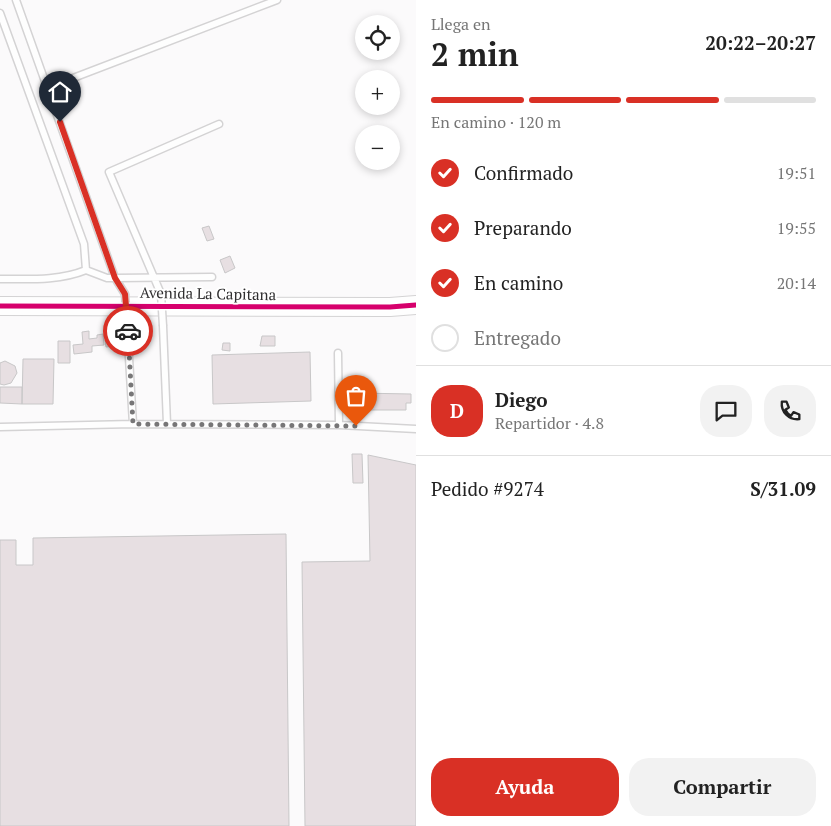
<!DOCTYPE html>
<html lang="es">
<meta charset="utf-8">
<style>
body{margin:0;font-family:"PT Serif",serif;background:#f2f2f2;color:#222;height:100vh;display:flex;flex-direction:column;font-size:19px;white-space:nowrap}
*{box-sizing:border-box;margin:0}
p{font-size:16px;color:#767676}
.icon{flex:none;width:28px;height:28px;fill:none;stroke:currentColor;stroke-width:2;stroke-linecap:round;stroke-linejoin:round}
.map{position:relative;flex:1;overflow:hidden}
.panel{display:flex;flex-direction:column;background:#fff;width:415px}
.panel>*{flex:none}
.tools{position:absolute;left:355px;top:15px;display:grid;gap:10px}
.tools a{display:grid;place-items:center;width:45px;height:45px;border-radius:50%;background:#fff;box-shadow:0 2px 8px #0003;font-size:25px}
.pin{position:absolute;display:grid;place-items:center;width:42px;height:42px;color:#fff;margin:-51px -21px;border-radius:50% 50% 50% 0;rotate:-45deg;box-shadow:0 0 5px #0007}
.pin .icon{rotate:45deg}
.courier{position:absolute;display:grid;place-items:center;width:50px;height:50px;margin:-25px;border:4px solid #d93025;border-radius:50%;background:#fff;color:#222;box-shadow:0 1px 6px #0007}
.headline em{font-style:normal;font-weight:800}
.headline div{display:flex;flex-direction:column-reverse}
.headline{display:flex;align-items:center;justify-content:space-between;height:85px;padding:0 15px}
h1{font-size:32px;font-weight:800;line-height:38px}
.bar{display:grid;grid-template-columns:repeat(4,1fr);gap:8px 5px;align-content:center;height:60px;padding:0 15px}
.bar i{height:6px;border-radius:4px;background:#e0e0e0}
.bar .on{background:#d93025}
.bar p{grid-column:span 4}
.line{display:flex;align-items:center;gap:12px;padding:0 15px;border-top:1px solid #e0e0e0}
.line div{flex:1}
.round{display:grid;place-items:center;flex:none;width:52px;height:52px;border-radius:20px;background:#f2f2f2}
ol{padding:0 15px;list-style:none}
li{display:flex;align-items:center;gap:15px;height:55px}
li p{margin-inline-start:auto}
li .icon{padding:5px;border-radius:50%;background:#d93025;color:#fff;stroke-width:4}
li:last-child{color:#767676}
li i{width:28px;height:28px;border:2px solid #e0e0e0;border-radius:50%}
.button{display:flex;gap:10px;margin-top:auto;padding:10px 15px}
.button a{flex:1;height:58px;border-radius:20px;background:#d93025;color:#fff;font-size:20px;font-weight:800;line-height:58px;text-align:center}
.button a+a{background:#f2f2f2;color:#222}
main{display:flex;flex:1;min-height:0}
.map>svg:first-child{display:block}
.building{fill:#e7dfe2;stroke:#c8c7c8}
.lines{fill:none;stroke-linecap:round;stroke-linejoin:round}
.lane-casing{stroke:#d4d3d4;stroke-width:9}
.secondary-casing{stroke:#d4d3d4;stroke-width:20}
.lane{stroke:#fefefe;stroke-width:6}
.secondary{stroke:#fefefe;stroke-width:18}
.lane-bridge-casing{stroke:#d4d3d4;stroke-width:9;stroke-linecap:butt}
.lane-bridge{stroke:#fefefe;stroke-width:6}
.cycleway-casing{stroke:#fff;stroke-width:8}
.cycleway{stroke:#d6006c;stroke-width:5}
.done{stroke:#777677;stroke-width:5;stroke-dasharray:0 9}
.route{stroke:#d93025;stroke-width:6}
.labels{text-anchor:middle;stroke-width:4;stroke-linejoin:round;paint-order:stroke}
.street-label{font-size:15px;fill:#302f30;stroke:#fff}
</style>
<main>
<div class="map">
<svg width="416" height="826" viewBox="0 0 416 826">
<rect width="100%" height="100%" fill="#fbfafb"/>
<!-- building -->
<path class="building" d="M209,226L214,239L207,241L202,228Z
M230,256L235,268L225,273L220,260Z
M89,331V339L97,338V335L103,334L104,345L92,346V352L74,354L73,345L83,344L82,332Z
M262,336H275V346H260Z
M114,339L115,346L106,347L105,340Z
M58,341H70V363H58Z
M223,343H230V351L222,350Z
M310,352L311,401L213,404L212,355Z
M23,359H54L53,404H22Z
M5,361L15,366L17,373L11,383L4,385L0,384V363Z
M0,387H22V404L0,403Z
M358,393L411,394V403H406V410H358Z
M352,454H362L363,483H353Z
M368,455L416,465V826H305L302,562L370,561Z
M286,534L289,826H0V540H16V565H33V538Z"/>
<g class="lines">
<!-- lane casing -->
<g class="lane-casing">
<path id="lane" d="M16,0L115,278L212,277
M0,13L84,244L86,270
M47,88L277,0
M0,279C29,279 59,281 86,270L107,278H115L125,294
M161,294L109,172L219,124
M127,325L133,424L339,425L416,429
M163,326L167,424
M338,353L339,425
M0,427L133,424"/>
</g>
<!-- secondary casing -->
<g class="secondary-casing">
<path id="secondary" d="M0,306L390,307L416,305"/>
</g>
<!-- lane -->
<use href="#lane" class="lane"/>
<!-- secondary -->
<use href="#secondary" class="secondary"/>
<!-- lane-bridge casing -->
<g class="lane-bridge-casing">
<path id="lane-bridge" d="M125,294L127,325
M161,294L163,326"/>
</g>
<!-- lane-bridge -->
<use href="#lane-bridge" class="lane-bridge"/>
<!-- cycleway casing -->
<g class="cycleway-casing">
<path id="cycleway" d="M0,306L390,307L416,305"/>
</g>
<!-- cycleway -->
<use href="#cycleway" class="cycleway"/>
</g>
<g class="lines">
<!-- done -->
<path class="done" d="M128,331L133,424L356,426"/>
<!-- route -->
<path class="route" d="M60,122L115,278L125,294L128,331"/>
</g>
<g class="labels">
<!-- street labels -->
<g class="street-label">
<text transform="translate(208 294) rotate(1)" y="5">Avenida La Capitana</text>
</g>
</g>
</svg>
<div class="tools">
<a><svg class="icon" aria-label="locate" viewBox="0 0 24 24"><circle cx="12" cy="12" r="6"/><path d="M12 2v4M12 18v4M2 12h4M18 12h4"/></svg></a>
<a>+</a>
<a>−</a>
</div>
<div class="pin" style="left:356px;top:426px;background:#ea580c"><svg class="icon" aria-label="bag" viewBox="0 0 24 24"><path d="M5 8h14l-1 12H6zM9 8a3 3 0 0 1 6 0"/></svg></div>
<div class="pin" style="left:60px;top:122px;background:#1f2937"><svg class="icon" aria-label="home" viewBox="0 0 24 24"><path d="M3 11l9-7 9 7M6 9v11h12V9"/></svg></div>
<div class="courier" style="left:128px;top:331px"><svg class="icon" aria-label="car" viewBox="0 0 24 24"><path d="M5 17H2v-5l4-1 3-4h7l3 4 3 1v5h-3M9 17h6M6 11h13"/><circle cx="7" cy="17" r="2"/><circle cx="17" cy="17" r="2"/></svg></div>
</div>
<section class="panel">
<div class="headline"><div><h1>2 min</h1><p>Llega en</p></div><em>20:22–20:27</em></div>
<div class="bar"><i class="on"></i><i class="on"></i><i class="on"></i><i></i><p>En camino · 120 m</p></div>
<ol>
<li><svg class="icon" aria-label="check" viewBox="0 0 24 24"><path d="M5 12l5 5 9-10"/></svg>Confirmado<p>19:51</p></li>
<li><svg class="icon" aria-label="check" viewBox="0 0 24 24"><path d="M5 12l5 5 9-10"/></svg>Preparando<p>19:55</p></li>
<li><svg class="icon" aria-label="check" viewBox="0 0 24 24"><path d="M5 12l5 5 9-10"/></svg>En camino<p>20:14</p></li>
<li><i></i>Entregado</li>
</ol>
<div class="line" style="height:90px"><b class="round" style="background:#d93025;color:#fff">D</b><div><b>Diego</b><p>Repartidor · 4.8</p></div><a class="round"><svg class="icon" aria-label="chat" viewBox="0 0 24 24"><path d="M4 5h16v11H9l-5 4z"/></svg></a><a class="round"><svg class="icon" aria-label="phone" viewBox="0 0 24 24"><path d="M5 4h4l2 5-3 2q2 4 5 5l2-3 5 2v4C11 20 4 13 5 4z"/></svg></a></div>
<div class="line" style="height:65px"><div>Pedido #9274</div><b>S/31.09</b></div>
<div class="button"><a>Ayuda</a><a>Compartir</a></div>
</section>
</main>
